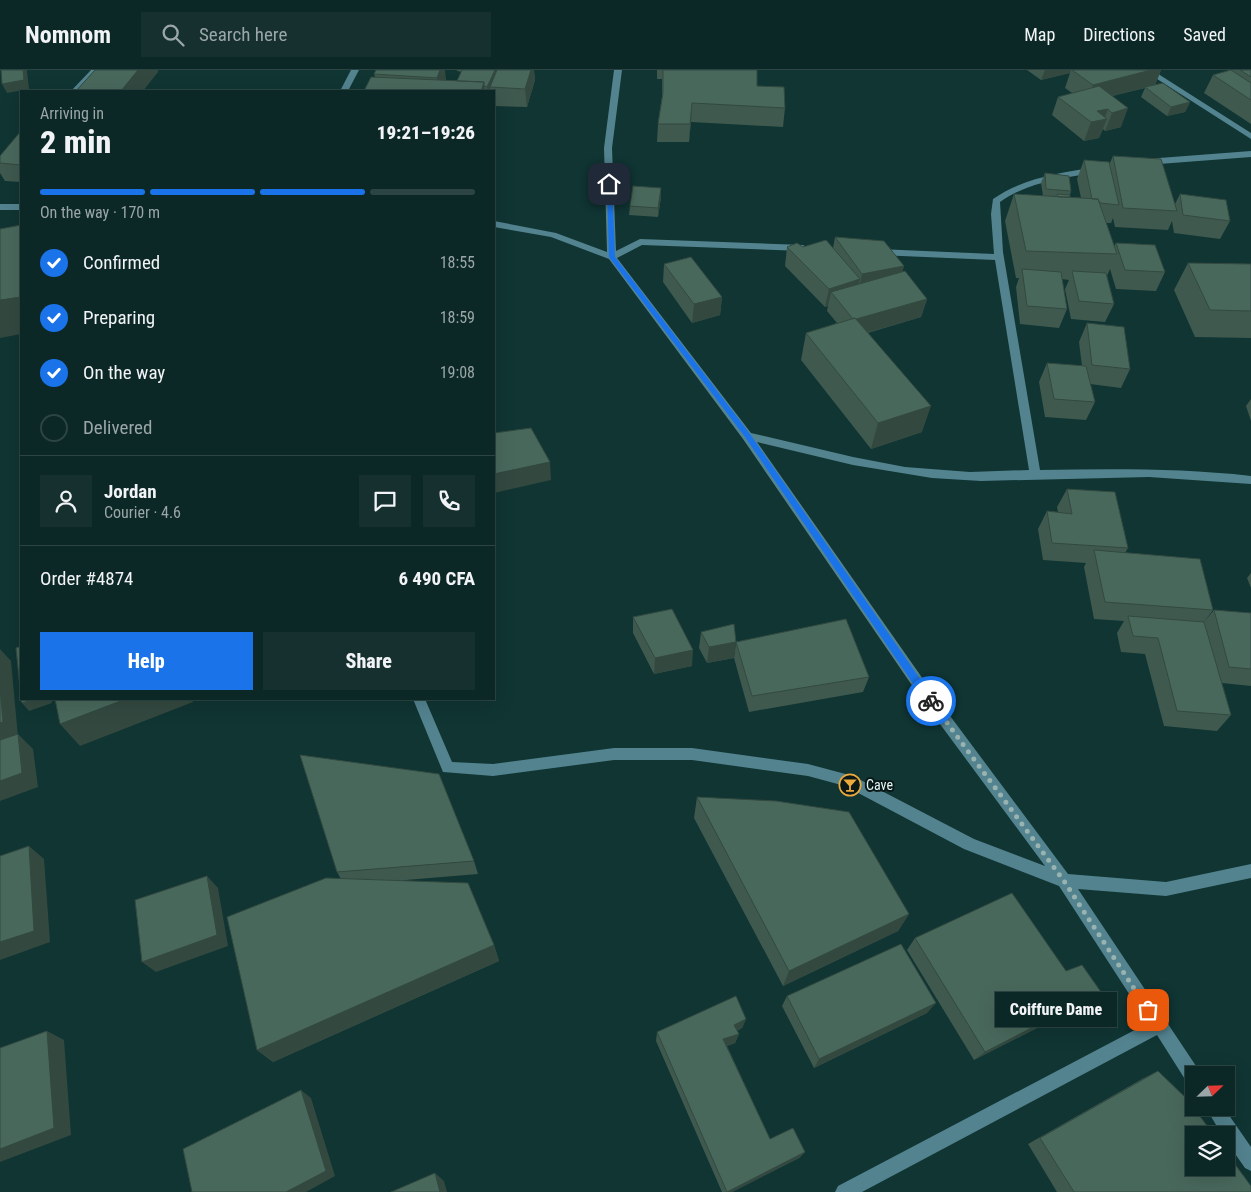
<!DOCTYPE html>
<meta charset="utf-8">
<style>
body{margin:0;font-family:"Roboto Condensed",sans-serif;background:#15302e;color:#f1f3f6;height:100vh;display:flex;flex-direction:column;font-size:19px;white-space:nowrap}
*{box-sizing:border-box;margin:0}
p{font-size:16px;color:#9aa6a7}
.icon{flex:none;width:28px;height:28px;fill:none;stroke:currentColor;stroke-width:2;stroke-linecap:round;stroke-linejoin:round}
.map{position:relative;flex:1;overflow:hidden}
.side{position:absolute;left:20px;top:20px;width:475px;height:610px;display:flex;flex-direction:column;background:#0c2826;border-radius:0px;box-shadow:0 5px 20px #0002,0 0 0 1px #2c4443}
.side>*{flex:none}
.needle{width:32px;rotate:67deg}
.controls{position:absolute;left:1185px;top:996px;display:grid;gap:10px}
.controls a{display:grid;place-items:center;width:50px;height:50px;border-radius:0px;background:#0c2826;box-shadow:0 5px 20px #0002,0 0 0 1px #2c4443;font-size:25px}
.pin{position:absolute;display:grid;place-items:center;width:42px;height:42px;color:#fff;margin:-21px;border-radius:10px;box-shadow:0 2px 8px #0006}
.courier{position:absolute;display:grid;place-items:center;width:50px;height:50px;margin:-25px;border:4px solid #1a73e8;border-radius:50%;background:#fff;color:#222;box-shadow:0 1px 6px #0007}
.bubble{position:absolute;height:35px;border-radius:0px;background:#0c2826;box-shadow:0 5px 20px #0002,0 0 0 1px #2c4443;font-size:16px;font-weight:800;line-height:35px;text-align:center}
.summary em{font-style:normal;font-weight:800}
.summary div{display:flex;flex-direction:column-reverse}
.summary{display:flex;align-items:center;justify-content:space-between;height:85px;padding:0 20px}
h1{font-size:32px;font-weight:800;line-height:38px}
.bar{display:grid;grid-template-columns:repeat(4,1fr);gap:8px 5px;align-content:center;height:60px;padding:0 20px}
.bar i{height:6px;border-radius:4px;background:#2c4443}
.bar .active{background:#1a73e8}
.bar p{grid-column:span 4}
.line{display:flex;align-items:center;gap:12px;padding:0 20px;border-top:1px solid #2c4443}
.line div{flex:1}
.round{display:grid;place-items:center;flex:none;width:52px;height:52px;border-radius:0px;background:#15302e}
ol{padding:0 20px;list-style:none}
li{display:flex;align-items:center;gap:15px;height:55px}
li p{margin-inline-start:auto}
li .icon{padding:5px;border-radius:50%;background:#1a73e8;color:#fff;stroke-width:4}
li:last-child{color:#9aa6a7}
li i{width:28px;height:28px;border:2px solid #2c4443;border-radius:50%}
.primary-button{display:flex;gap:10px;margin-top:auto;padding:10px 20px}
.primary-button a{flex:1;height:58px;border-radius:0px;background:#1a73e8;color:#fff;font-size:20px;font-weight:800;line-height:58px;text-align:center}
.primary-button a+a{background:#15302e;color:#f1f3f6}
header{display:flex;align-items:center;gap:30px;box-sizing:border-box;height:70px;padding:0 25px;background:#0c2826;border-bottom:1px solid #2c4443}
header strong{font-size:24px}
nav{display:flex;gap:28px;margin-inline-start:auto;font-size:18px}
.search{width:350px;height:45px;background:#15302e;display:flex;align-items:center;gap:12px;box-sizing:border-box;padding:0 18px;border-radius:0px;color:#9aa6a7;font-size:19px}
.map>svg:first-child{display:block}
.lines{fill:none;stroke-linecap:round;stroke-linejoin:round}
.minor{fill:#53838f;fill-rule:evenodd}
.wall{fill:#3f594f}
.shaded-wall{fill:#334940}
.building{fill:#49685c;stroke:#334940}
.route{fill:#1a73e8}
.done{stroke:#99b3b1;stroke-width:5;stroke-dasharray:0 9}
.labels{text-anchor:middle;stroke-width:4;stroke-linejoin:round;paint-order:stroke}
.poi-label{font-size:14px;fill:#e3f7f5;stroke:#0a1918;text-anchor:start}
</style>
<header>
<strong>Nomnom</strong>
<div class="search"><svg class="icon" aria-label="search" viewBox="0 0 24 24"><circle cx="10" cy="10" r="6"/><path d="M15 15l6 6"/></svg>Search here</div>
<nav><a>Map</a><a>Directions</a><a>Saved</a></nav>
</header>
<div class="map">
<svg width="1251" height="1122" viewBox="0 0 1251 1122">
<rect width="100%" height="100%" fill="#103533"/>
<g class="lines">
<!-- minor -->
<path class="minor" d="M91,0H99L79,21H71Z
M351,0H359L348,21H340Z
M614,0H622L612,78L616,181L640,169L803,175L808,178L803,181L642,175L617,188L751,363L853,387L905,397L970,402L1029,400L995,190L878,185L873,182L878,179L994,184L991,144L993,129C1023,108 1060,103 1095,97L1099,100L1095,103C1062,108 1028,112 1000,132L1003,182L1040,400C1111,399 1180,398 1251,406V414L1149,407L981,411L932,408L853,395L757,372L930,619L1068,804L1166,812L1251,794V808L1166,826L1078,819L1200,1002L1201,1005H1194V1016L1188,1014L1157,965L862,1122H835L838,1116L1148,953L1059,816L964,779L845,716L808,706L692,690H614L493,706L443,702L413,629H425L452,692L493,694L614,678H692L808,694L853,706L974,769L1045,796L920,627L743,369L609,189L551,167L494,157V151L556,163L607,182L604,78Z
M1143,0H1152L1251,63V69Z
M1251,81V87L1146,95L1142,92L1146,89Z
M0,134H21V140H0Z
M1206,1038H1224L1251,1077V1101L1245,1098L1226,1071V1065H1222Z"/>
</g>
<!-- wall -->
<path class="wall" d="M376,0L446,9V10L457,11L462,2L457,1V0H495L496,2L497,0H534L535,10L527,37L494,36V21H491V20L490,21H364L375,7L374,4Z
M657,0H757V16L785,38L783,57L691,52L689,72H657L658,54L662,26V9H657Z
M1027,0H1161L1155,15L1190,32L1185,42L1167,46L1141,27L1145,18L1112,26L1121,57L1105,61L1103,59L1099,68L1084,71L1052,45L1058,27L1072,23L1065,18L1070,3L1041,10Z
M1228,0H1251V54L1204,23L1213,5L1227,1Z
M21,61V112L5,111L0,103V86Z
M1113,86L1175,134L1180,124L1230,151L1220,169L1174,163L1172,151L1168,160L1115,157L1113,148L1111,153H1106L1114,176L1116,173L1165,202L1156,221L1116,219L1110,199L1107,206L1114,234L1105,252L1071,249L1065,219L1069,210L1062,209L1067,239L1059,258L1020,254L1016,217L1019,208H1016L1005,151L1014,124L1043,126L1041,113L1045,103L1071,121L1070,125V127L1081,128L1077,109L1084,90L1109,95Z
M661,127L658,147L629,145L630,136Z
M835,167L904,196L902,201L927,229L921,247L868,263L922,362L871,379L801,290L806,263L837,253L827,241L828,236L825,237L785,196L787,177L833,178Z
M1188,193L1251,194V268L1195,267L1174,220Z
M664,194L722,227L720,245L692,253L663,212Z
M1087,253L1130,299L1121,318L1090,314L1095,332L1086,350L1045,347L1039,312L1047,293L1082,296L1079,272Z
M1251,329V351L1246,336Z
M1067,419L1128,478L1125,483L1213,540L1204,552L1214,540L1251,543V616L1222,613L1231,645L1217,661L1164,656L1145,584L1121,582L1117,563L1124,551L1094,549L1084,497L1086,493L1043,490L1038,459L1047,441L1058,442L1057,437Z
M1251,503V518L1247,508Z
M633,547L692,596L654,604L633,563Z
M701,562L734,588L707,593L699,578Z
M736,572L869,607L863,622L749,642L734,588Z
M697,727L909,844L898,861L783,916L694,748Z
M474,791L478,804L394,811L494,875L499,891L273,992L257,980L341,809L337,802Z
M915,868L1088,932L974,990L907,880Z
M787,926L927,943L814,998L782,936Z
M746,949L742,958L737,961L739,964L735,973L727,976L770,1069L805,1082L799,1088L732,1122H722L656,971L657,962Z
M1158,1001L1251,1122H1057L1028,1074L1142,1009Z"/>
<!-- shaded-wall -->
<path class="shaded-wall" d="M23,0H27V1L29,19L7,23L2,14Z
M138,0H158V2L143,21H121Z
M440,0H445L446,9L441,21H439L437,8Z
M494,0H495L496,8L490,17V21H488L487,17Z
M531,0H534L535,10L527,37L525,19Z
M1045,0H1071L1070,3L1041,10Z
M1151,0H1161L1155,15L1086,33L1093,15Z
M484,12L485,21H481Z
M1190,32L1185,42L1167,46L1171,37Z
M692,33L691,52L689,72L690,54Z
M1128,38L1121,57L1105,61L1112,43Z
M1108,39L1104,50L1107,49L1099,68L1084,71L1091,52L1097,41Z
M661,118V127L658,147V138Z
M904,196L899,215L858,223L862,204Z
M860,209L856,228L831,222L828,236L825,237L829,219Z
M21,227V264L0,268V230Z
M722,227L720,245L692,253L694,234Z
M927,229L921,247L849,268L854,250Z
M931,336L922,362L871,379L878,353Z
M550,392L551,410L494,423V404Z
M736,572L734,588L707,593L709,577Z
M0,579L11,591L18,667L0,674Z
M693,580L692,596L654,604L655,588Z
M36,629H51L52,633L29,641L22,633Z
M126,629H192L193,632L80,676L60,654Z
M18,664L33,679L38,717L0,731V711Z
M29,776L44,789L50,872L0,890V872Z
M207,806L218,818L228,876L156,902L142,892Z
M909,844L898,861L783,916L789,901Z
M494,875L499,891L273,992L257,980Z
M1101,922L1088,932L974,990L985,982Z
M936,933L927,943L814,998L819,989Z
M746,949L742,958L731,964L734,955Z
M47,961L64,970L71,1065L0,1092V1079Z
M739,964L735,973L720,978L723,969Z
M301,1020L311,1028L335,1106L306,1122H286Z
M805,1082L799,1088L732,1122H727Z
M435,1103L444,1111L447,1122H440Z"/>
<!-- building -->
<path class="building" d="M1,0H23L24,10L2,14Z
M95,0H138L121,21H76Z
M376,0H440L437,8L374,4Z
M462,0H495L487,17L484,16V12L457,11Z
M497,0H531L525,19L490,17Z
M663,0H757V16L784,17L785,38L692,33L690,54H658L663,23Z
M1072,0H1151L1093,15Z
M1231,0L1251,13V30L1213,5Z
M1240,0H1251V7Z
M371,7L484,12L481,21H364Z
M1163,13L1190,32L1171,37L1145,17Z
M1099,16L1128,38L1112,43L1108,39L1097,41L1107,49L1091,52L1058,27Z
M21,61V95L0,93V86Z
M1113,86L1161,89L1177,141L1123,138Z
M1084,90L1109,92L1119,135L1100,133L1098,129H1092Z
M1045,103L1069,106L1071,121L1046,119Z
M633,116L661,118L658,138L630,136Z
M1014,124L1098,129L1117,184L1026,181Z
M1057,124L1070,125V127H1058Z
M1180,124L1226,130L1230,151L1183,145Z
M21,155V227L0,230V159Z
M835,167L884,171L904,196L862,204Z
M826,170L860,209L829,219L787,177L797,173L803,177Z
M1116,173L1155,175L1165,202L1125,200Z
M691,187L722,227L694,234L664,194Z
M1188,193L1251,194V241L1210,240Z
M1022,199L1061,202L1067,239L1027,236Z
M905,201L927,229L856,249L855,248L853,249L831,222Z
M1072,201L1106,203L1114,234L1079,231Z
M855,248L931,336L878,353L806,263Z
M1087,253L1124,257L1130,299L1092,295Z
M1047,293L1086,296L1095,332L1054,329Z
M531,358L550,392L494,404V363Z
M1067,419L1115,422L1128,478L1052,473L1047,441L1072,444Z
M1094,480L1200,489L1213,540L1105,532Z
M672,539L693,580L655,588L633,547Z
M1214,540L1251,543V599L1229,597Z
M1128,546L1204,552L1231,645L1177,641L1158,568L1133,566Z
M846,549L869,607L752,626L736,572Z
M734,554L736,572L709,577L701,562Z
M21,576V629L16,578Z
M0,618L3,652L0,653Z
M21,629H36L22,633Z
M55,629H126L60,654Z
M18,664L22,703L0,711V670Z
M300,685L439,704L474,791L337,802Z
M697,727L776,731L849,742L909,844L789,901Z
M29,776L34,861L0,872V786Z
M207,806L217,865L142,892L135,830Z
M326,808L468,813L494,875L257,980L227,847Z
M1012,823L1066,901L1082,895L1101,922L985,982L915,868Z
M901,874L936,933L819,989L787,926Z
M736,926L746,949L734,955L739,964L723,969L770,1069L793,1058L805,1082L727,1122L657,962Z
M47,961L54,1058L0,1079V978Z
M1158,1001L1187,1029L1214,1065H1194V1098H1226V1082L1251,1116V1122H1074L1040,1068Z
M301,1020L326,1101L286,1122H192L183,1079Z
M435,1103L440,1122H391Z"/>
<!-- route -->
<path class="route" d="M607,113L612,114L615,187L750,364L934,629V634H927L745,367L609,187Z"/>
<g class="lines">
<!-- done -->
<path class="done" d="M931,631L1064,811L1148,940"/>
</g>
<!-- icons -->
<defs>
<g id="bar-ring" transform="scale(1.125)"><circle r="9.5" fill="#0a1918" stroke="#eca93b" stroke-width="1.5"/><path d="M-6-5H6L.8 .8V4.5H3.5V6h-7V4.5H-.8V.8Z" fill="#eca93b"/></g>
</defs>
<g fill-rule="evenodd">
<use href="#bar-ring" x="850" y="715"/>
</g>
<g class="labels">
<!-- poi labels -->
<g class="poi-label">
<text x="866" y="720">Cave</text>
</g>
</g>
</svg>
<div class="controls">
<a><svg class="needle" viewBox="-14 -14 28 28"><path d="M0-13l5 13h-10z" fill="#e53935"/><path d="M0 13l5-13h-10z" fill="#9aa6a7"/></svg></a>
<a><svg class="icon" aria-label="layers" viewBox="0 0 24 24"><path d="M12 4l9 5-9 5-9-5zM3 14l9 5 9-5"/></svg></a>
</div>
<div class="pin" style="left:1148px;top:940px;background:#ea580c"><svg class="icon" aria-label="bag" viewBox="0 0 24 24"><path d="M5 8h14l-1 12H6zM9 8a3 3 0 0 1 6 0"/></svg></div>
<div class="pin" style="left:609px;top:114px;background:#1f2937"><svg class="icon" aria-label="home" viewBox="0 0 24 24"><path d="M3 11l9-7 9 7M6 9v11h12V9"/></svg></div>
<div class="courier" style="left:931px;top:631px"><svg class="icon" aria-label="bike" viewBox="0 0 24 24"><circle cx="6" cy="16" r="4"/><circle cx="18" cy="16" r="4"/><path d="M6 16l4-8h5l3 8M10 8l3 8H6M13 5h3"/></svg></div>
<div class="bubble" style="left:995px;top:922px;width:122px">Coiffure Dame</div>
<section class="side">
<div class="summary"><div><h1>2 min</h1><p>Arriving in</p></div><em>19:21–19:26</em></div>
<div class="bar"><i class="active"></i><i class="active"></i><i class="active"></i><i></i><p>On the way · 170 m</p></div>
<ol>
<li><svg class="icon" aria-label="check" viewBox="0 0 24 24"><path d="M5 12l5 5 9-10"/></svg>Confirmed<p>18:55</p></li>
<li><svg class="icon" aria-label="check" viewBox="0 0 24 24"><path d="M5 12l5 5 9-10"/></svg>Preparing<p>18:59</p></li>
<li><svg class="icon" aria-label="check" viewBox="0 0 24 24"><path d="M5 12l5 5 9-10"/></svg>On the way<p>19:08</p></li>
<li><i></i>Delivered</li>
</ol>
<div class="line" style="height:90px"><a class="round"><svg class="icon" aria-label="person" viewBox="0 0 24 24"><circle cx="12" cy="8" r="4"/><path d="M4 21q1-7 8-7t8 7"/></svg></a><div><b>Jordan</b><p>Courier · 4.6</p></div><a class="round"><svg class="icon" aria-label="chat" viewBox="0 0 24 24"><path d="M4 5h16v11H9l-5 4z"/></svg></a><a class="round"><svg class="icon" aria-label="phone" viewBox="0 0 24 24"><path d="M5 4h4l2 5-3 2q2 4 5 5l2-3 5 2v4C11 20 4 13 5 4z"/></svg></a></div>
<div class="line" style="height:65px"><div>Order #4874</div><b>6 490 CFA</b></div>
<div class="primary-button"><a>Help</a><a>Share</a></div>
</section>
</div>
